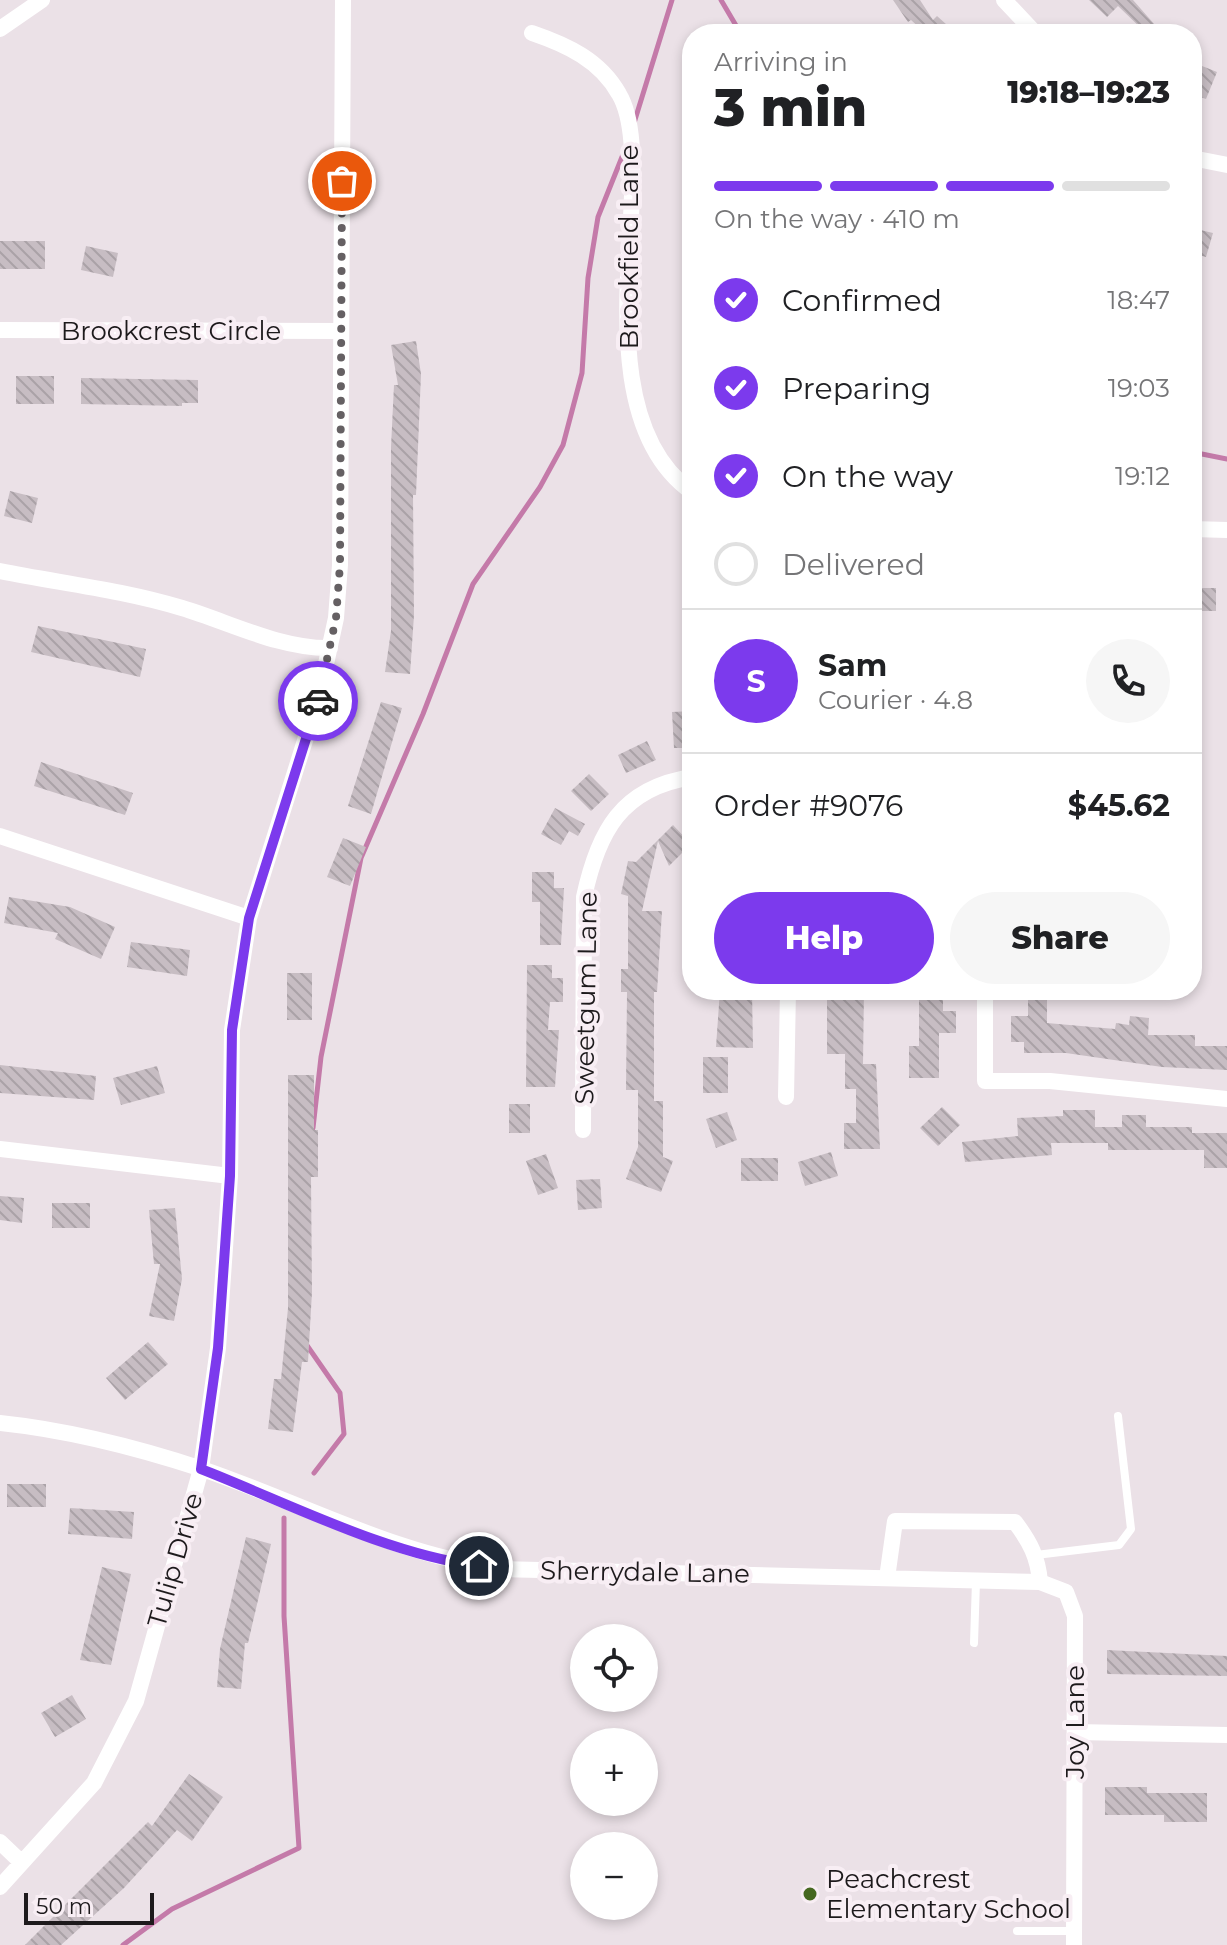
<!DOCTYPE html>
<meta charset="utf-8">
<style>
body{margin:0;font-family:Montserrat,sans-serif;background:#f6f6f6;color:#202124;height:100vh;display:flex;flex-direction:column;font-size:30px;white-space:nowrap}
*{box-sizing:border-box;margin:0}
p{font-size:26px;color:#757577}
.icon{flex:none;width:44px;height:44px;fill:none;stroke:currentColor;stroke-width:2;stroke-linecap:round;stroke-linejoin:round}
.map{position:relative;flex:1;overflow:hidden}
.sheet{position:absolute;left:682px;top:24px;width:520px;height:976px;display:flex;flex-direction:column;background:#fff;border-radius:32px;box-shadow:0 4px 12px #0003}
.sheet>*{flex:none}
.fabs{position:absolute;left:570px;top:1624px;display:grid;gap:16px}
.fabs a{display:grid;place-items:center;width:88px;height:88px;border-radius:50%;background:#fff;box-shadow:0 4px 12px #0003;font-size:40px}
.scale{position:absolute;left:24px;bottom:20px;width:130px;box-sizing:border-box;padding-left:8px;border:4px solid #1d1a1c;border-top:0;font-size:22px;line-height:28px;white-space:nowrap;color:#1d1a1c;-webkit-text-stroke:6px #f8eef4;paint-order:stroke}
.pin{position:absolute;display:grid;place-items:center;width:68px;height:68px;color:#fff;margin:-34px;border:4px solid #fff;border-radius:50%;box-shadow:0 2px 8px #0007}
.courier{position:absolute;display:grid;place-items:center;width:80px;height:80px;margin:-40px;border:6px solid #7c3aed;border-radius:50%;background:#fff;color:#222;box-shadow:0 2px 10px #0007}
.overview em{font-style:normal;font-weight:800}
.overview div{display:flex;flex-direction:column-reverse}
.overview{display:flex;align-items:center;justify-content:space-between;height:136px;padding:0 32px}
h1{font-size:52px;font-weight:800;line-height:60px}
.bar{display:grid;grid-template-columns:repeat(4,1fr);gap:12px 8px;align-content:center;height:96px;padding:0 32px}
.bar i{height:10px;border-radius:6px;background:#e0e0e0}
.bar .on{background:#7c3aed}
.bar p{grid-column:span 4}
.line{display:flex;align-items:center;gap:20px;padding:0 32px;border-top:2px solid #e0e0e0}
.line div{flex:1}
.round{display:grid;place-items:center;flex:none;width:84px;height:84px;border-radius:42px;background:#f6f6f6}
ol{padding:0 32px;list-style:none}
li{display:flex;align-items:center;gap:24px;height:88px}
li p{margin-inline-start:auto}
li .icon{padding:8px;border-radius:50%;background:#7c3aed;color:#fff;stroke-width:4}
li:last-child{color:#757577}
li i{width:44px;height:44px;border:4px solid #e0e0e0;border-radius:50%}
.button{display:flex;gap:16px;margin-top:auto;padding:16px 32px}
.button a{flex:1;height:92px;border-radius:48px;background:#7c3aed;color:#fff;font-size:32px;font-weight:800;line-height:92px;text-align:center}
.button a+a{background:#f6f6f6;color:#202124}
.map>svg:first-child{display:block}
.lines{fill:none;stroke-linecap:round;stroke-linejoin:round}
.stream{stroke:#c47aa9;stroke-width:5}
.building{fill:url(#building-back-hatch)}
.service{stroke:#fff;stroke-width:8}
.minor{stroke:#fff;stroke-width:16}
.done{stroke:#656063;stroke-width:8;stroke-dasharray:0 14.4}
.route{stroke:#7c3aed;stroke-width:10}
.poi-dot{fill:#456820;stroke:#f8eef4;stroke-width:3}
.labels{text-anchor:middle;stroke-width:8;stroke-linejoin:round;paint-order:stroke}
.street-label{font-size:26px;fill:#1d1a1c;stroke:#f8eef4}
.poi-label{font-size:26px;fill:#1d1a1c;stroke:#f8eef4;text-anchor:start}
</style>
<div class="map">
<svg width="1227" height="1945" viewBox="0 0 1227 1945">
<defs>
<pattern id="building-back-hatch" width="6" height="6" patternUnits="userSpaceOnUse" patternTransform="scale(2)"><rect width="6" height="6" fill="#c7bdc3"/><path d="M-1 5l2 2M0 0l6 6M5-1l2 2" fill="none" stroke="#aaa2a7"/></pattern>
</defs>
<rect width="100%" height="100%" fill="#ebe1e7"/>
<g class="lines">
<!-- stream -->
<path class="stream" d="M721,0L741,34
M634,123L672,0
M1192,452L1227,459
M313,1128L321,1057L361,858L423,714L473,584L540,487L563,445L582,373L588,278L598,217L626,147
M306,1344L340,1393L344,1434L314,1473
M123,1945L172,1909L299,1848L284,1616V1518"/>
</g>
<!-- building -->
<path class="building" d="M893,0H920L933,20L937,16L957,34H920L923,31L911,20L908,22Z
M1089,0H1133L1163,34H1147L1118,6L1107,17Z
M1192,62L1217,72L1206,99L1192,94Z
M1192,228L1213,233L1206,257L1192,253Z
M0,241H45V269H0Z
M86,246L118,253L113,277L81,270Z
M416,341L421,374L416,495H413L414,615L410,674L385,672L391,631V447L394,385H398L391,345Z
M16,376H54V404H16Z
M81,378L198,380V403H182V406L81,404Z
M10,491L38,498L32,523L4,516Z
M1192,588H1216V611H1192Z
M38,626L146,649L140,677L31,652Z
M381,702L402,708L371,814L348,806Z
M692,711V748H674L672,712Z
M647,741L656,760L626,773L618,755Z
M41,762L133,793L125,815L34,786Z
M589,774L609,794L591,811L571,791Z
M555,808L585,824L578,836L569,831L561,845L541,834Z
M673,825L691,844L669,866L658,841L642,911H662L657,992H654V1101H663V1157L673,1161L661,1192L626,1179L638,1147V1090H626L627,992H621V969H628V896L621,894L628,861L636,862Z
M343,838L366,847L350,886L327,877Z
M532,872H554V888H564L561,945H540V902H532Z
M9,897L70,907L115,927L101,959L55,939L58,933L4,923Z
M131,942L190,950L187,976L127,967Z
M527,965H552V978H563V1002H550L548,1030H559L555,1087H526Z
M287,973H312V1020H287Z
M720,990H752L753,1048L716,1047Z
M827,990H864L863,1064H876L880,1149H844V1123H856V1089H845V1054H827Z
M1028,990H1047V1023L1115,1029L1116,1023L1129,1025L1130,1016L1149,1018L1148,1035H1195V1046H1227V1070L1162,1067L1066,1053H1024V1042H1011V1016H1028Z
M919,998H943V1011H956V1033H939V1078H909V1046H919Z
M703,1057H728V1093H703Z
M0,1065L96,1076L94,1100L0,1093Z
M157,1066L165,1093L121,1105L113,1078Z
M288,1075H314V1130H318V1177H311L312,1292L308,1362H302L293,1432L268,1429L274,1379H281L288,1308Z
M509,1104H530V1133H509Z
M942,1107L960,1125L938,1146L920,1128Z
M1063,1110H1095V1127H1122V1115H1146V1127H1192V1133H1227V1168H1204V1150H1108V1143H1051L1052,1155L965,1162L962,1142L1018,1136L1017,1118L1063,1116Z
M727,1112L737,1140L716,1148L706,1119Z
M831,1152L838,1176L805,1186L798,1162Z
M546,1154L558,1188L538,1195L526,1161Z
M741,1158H778V1181H741Z
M600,1179L602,1208L578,1210L576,1180Z
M0,1196L24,1198L22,1223L0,1220Z
M52,1203H90V1228H52Z
M175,1208L182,1279L174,1321L149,1316L160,1264H154L149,1210Z
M148,1342L168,1364L125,1400L106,1378Z
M7,1484H46V1507H7Z
M70,1508L134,1512L132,1539L68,1534Z
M246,1537L271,1544L248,1643H245L241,1689L217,1687L220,1649Z
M102,1567L131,1574L111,1665L80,1660Z
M1107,1650L1227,1656V1676L1107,1674Z
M72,1695L86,1719L55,1737L41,1713Z
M189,1774L223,1797L192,1841L177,1830L124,1888L61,1945H25L148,1822L152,1826Z
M1105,1787H1147V1793H1207V1822H1164V1815H1105Z"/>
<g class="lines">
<!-- service -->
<path class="service" d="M1036,1555L1119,1545L1131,1529L1118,1416
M974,1643L976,1581
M1017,1931H1074"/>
<!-- minor -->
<path class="minor" d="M1004,0L1036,34
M0,29L42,0
M532,33C567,45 600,60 619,94C634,119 633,166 632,195C629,285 607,432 692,492
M1192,158L1227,165
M0,330L341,331
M1192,529L1227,530
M0,571C60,583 123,590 182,608C229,622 280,649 330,648
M0,836L249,918
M985,990V1081H1050L1227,1099
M786,1097L788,990
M583,1130L584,897C598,832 621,788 692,777
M0,1149L230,1176
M0,1423C67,1430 138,1448 202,1469C302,1503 395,1555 502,1569L1040,1582L1066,1592L1075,1616L1074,1945
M887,1578L895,1521L1015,1522C1030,1542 1038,1557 1040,1582
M1075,1732L1227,1735
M0,1842L21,1862
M0,1887L94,1783L136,1701L201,1469L218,1348L230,1176L232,1030L249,918L319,696L336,618L340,565L343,0"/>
</g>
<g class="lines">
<!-- done -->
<path class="done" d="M318,701L336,618L340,565L342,181"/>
<!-- route -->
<path class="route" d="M318,701L249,918L232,1030L230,1176L218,1348L201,1469C288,1503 386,1554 479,1566"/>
</g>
<!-- markers -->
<circle class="poi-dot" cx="810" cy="1894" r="8"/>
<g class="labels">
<!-- street labels -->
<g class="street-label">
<text transform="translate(629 247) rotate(-90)" y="9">Brookfield Lane</text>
<text x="171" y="340">Brookcrest Circle</text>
<text transform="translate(586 998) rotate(-89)" y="9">Sweetgum Lane</text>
<text transform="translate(175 1560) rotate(-74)" y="9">Tulip Drive</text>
<text transform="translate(645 1572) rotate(1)" y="9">Sherrydale Lane</text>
<text transform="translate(1075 1722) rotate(-90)" y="9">Joy Lane</text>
</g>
<!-- poi labels -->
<g class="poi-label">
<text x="826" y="1888">Peachcrest<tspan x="826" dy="30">Elementary School</tspan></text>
</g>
</g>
</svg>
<div class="fabs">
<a><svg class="icon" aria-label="locate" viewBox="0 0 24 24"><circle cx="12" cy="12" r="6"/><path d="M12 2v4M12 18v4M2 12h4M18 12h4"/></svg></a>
<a>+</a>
<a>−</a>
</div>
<div class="scale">50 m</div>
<div class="pin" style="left:342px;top:181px;background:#ea580c"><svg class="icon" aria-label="bag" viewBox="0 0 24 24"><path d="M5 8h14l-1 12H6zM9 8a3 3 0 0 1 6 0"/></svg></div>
<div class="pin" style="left:479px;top:1566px;background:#1f2937"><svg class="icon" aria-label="home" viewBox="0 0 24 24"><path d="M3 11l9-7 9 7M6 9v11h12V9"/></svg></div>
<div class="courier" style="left:318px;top:701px"><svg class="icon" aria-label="car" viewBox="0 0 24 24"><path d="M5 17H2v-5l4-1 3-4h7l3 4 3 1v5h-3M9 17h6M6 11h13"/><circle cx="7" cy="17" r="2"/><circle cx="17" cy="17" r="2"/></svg></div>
<section class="sheet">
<div class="overview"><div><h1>3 min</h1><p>Arriving in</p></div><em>19:18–19:23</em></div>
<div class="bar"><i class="on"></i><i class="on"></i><i class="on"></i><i></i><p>On the way · 410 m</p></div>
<ol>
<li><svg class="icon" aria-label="check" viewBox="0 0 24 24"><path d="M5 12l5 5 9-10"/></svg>Confirmed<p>18:47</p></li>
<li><svg class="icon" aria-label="check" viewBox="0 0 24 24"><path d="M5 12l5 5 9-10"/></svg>Preparing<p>19:03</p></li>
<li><svg class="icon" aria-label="check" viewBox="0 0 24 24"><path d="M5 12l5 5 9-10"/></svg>On the way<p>19:12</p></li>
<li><i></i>Delivered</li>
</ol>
<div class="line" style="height:144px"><b class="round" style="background:#7c3aed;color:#fff">S</b><div><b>Sam</b><p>Courier · 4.8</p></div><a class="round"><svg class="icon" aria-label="phone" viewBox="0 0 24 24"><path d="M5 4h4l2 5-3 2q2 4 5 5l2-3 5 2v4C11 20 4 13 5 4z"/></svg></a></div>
<div class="line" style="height:104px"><div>Order #9076</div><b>$45.62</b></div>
<div class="button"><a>Help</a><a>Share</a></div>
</section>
</div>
